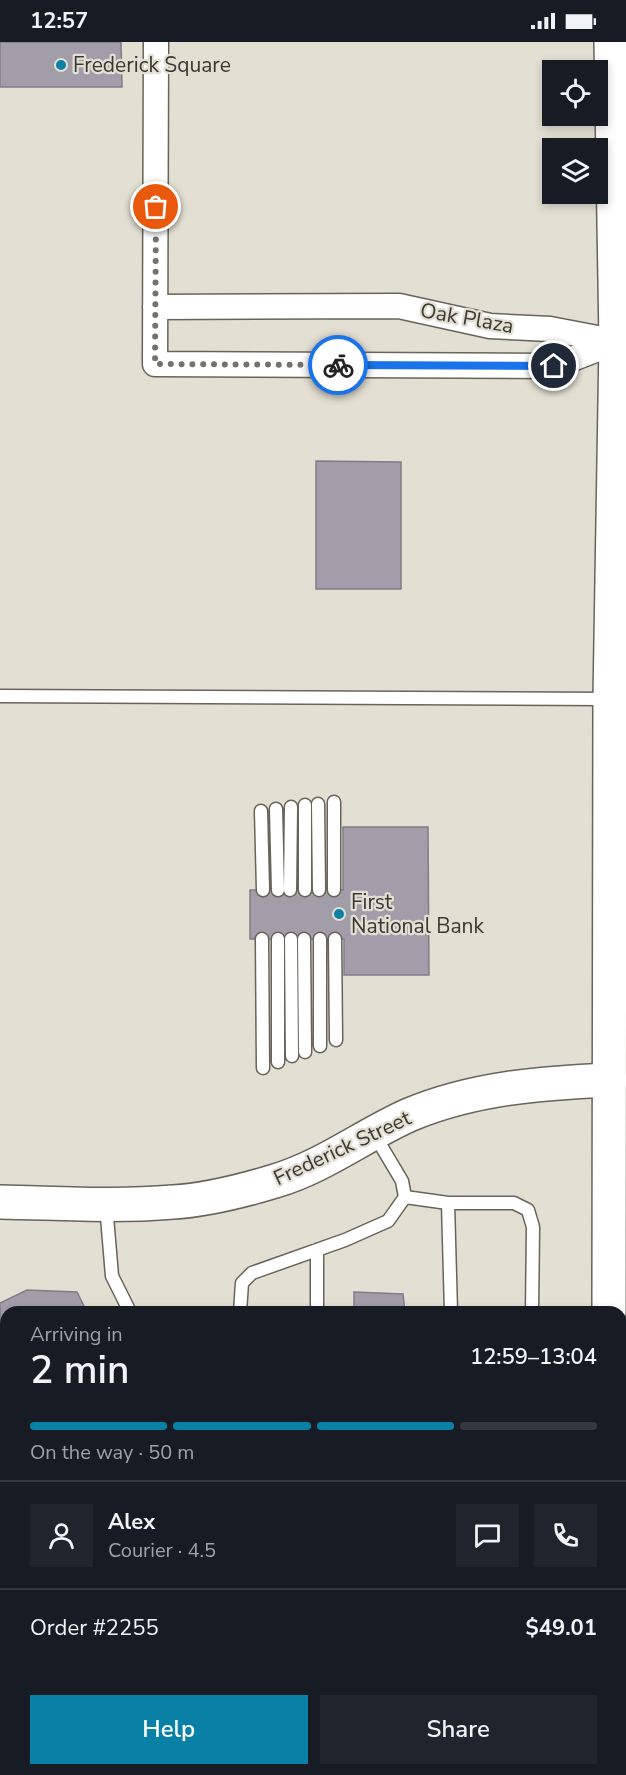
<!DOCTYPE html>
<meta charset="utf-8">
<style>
body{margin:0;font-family:"Nunito Sans",sans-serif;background:#20242c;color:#f1f3f6;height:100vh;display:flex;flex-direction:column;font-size:22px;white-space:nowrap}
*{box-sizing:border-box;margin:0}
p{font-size:20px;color:#9ea1a6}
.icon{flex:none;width:33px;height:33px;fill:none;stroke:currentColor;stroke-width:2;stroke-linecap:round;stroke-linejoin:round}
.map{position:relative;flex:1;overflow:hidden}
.details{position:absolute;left:0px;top:1264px;width:627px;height:470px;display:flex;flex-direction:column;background:#171b24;border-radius:18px 18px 0 0;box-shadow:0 3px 9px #0003}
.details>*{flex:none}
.tools{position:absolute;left:542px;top:18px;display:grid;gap:12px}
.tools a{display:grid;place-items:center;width:66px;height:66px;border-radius:0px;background:#171b24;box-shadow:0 3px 9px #0003;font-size:30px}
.pin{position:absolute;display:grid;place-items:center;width:51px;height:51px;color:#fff;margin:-26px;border:3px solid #fff;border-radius:50%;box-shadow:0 2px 6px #0007}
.courier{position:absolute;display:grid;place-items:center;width:60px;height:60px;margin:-30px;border:4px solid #1a73e8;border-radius:50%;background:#fff;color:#222;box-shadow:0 2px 8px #0007}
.summary em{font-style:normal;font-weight:600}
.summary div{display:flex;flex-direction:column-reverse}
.summary{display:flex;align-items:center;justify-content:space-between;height:102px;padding:0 30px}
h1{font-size:39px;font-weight:600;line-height:45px}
.bar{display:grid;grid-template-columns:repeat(4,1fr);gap:9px 6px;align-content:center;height:72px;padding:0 30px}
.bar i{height:8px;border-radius:4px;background:#363941}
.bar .on{background:#0981a7}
.bar p{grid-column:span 4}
.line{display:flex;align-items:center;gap:15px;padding:0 30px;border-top:2px solid #363941}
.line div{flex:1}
.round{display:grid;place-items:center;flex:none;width:63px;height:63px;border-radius:0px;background:#20242c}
.action{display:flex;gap:12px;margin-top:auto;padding:12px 30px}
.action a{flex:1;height:69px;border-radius:0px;background:#0981a7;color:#fff;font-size:24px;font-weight:600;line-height:69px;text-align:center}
.action a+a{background:#20242c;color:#f1f3f6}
.status{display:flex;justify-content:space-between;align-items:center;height:42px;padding:0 30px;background:#171b24;direction:ltr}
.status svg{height:16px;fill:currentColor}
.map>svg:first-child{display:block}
.building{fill:#a19eaa;stroke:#807d88;stroke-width:1.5}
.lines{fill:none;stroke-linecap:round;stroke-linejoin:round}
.service-casing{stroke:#686459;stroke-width:15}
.minor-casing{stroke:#686459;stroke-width:27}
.secondary-casing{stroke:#686459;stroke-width:36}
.primary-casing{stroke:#686459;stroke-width:36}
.service{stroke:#fff;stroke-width:12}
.minor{stroke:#fff;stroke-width:24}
.secondary{stroke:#fff;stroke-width:33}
.primary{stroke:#fff;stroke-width:33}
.done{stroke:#74726b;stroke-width:6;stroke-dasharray:0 10.8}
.route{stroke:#1a73e8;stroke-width:8}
.poi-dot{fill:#0981a7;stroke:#e3dfd3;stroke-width:2}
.labels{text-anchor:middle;stroke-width:4.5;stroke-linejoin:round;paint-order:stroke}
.poi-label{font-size:21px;fill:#393833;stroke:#e3dfd3;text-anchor:start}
.street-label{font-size:21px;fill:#393833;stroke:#e3dfd3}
</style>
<div class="status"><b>12:57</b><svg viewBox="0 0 49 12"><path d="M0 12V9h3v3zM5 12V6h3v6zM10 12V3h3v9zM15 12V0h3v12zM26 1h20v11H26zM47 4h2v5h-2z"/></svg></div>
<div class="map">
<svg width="626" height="1733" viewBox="0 0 626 1733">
<rect width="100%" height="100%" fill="#e3dfd3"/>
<!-- building -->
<path class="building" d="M0,0H121L122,45H0Z
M316,419L401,420V547H316Z
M343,785H428L429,933H344V897H250V848H343Z
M27,1248L77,1250L87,1270H6V1306L0,1294V1261Z
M354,1250L403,1252L405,1270H354Z
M448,1728H514V1733H448Z"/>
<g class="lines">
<!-- service casing -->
<g class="service-casing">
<path id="service" d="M0,654L608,657
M334,760V848
M318,762L319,848
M276,767L278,848
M261,769L263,848
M290,848L291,765
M305,848V763
M262,897L263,1026
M291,897L292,1014
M304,897L305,1010
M320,897V1004
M335,897L336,998
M278,1020V897
M405,1155L448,1161L451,1270
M448,1161H514L528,1168L533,1185L532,1270
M106,1163L112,1234L130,1270
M240,1270L242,1241L252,1231L345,1198L388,1179L405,1155L402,1139L374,1092
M317,1270V1208
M235,1733L242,1728
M392,1733L393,1728"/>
</g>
<!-- minor casing -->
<g class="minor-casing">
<path id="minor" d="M156,0L155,322L554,324L616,300
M155,265L399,264L490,284L550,287L618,300
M621,1623H626"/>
</g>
<!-- secondary casing -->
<g class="secondary-casing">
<path id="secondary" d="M0,1160C58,1161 115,1165 173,1160C207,1158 242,1149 275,1139C323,1125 364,1093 409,1073C473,1046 541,1041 610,1038"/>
</g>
<!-- primary casing -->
<g class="primary-casing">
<path id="primary" d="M609,1270L610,657L616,300L611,0
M609,1728V1733"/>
</g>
<!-- service -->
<use href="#service" class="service"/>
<!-- minor -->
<use href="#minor" class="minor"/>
<!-- secondary -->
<use href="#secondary" class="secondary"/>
<!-- primary -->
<use href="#primary" class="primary"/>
</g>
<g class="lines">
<!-- done -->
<path class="done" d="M156,165L155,322L338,323"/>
<!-- route -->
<path class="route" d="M338,323L554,324"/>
</g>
<!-- markers -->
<g class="poi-dot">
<circle cx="61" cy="23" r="6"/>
<circle cx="339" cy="872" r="6"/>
</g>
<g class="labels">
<!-- poi labels -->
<g class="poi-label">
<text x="73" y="30">Frederick Square</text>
<text x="351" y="867">First<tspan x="351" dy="24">National Bank</tspan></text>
</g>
<!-- street labels -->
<g class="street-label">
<text transform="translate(467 276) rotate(10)" y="7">Oak Plaza</text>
<text transform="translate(342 1106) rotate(-25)" y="7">Frederick Street</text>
</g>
</g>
</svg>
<div class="tools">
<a><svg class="icon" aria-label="locate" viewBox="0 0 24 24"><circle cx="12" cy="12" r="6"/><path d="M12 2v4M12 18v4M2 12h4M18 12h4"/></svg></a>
<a><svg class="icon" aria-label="layers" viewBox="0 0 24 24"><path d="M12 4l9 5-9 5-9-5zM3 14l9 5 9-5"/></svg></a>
</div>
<div class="pin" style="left:156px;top:165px;background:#ea580c"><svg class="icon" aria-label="bag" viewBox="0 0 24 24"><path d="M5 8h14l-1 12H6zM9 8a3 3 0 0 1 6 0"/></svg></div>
<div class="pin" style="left:554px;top:324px;background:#1f2937"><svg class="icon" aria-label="home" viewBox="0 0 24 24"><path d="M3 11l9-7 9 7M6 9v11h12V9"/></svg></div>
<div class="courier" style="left:338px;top:323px"><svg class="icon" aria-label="bike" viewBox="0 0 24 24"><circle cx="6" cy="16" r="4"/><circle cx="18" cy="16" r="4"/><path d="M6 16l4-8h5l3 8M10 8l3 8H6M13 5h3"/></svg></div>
<section class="details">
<div class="summary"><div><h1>2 min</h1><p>Arriving in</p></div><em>12:59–13:04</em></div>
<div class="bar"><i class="on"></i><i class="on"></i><i class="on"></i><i></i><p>On the way · 50 m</p></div>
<div class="line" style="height:108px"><a class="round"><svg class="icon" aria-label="person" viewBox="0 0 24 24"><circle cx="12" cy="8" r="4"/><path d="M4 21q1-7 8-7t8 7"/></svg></a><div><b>Alex</b><p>Courier · 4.5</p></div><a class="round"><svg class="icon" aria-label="chat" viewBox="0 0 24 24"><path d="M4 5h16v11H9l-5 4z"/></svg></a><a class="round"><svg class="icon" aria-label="phone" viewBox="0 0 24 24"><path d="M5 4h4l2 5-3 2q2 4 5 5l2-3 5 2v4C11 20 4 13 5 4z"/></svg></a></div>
<div class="line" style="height:78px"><div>Order #2255</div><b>$49.01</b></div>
<div class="action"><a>Help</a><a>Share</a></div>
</section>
</div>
